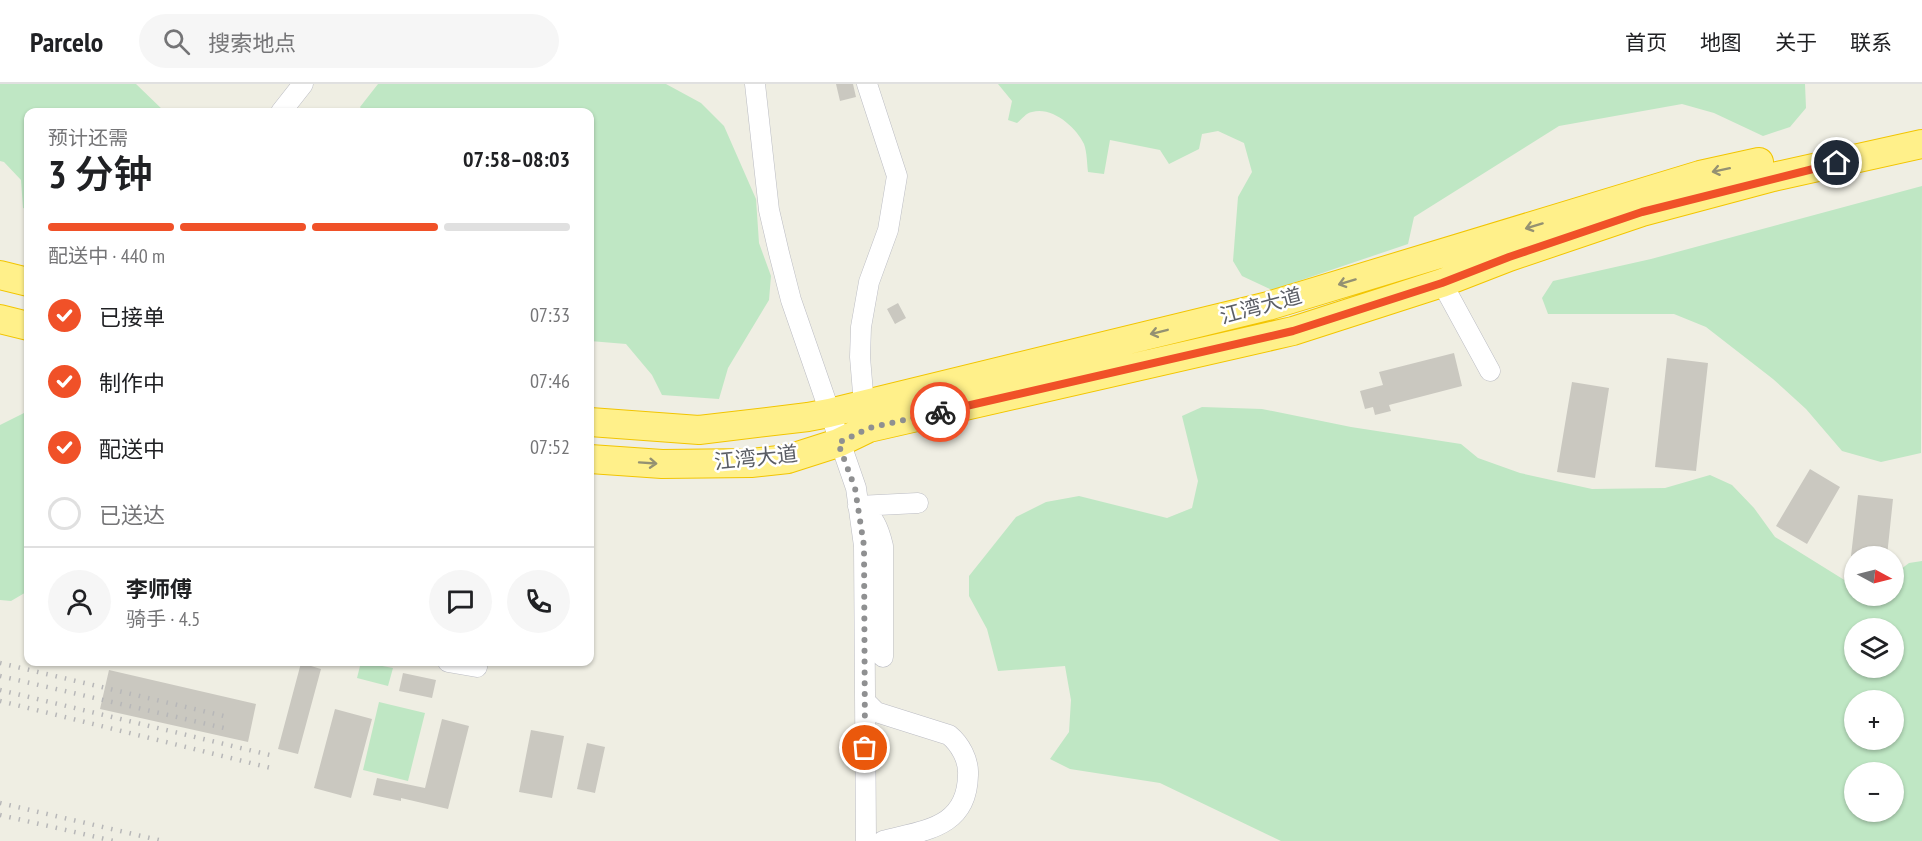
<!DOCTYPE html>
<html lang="zh">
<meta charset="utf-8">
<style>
body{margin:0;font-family:"PT Sans Narrow","Noto Sans SC",sans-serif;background:#f6f6f6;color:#202124;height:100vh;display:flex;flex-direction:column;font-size:22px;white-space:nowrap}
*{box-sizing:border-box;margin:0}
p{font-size:20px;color:#757577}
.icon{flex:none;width:33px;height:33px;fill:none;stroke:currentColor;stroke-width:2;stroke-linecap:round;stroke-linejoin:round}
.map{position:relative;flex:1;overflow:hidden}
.panel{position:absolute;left:24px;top:24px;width:570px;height:558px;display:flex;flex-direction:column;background:#fff;border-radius:12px;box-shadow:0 2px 4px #0004}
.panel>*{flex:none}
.needle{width:39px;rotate:97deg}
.controls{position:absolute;left:1844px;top:462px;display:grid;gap:12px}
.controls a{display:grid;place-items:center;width:60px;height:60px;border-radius:50%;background:#fff;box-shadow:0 2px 4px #0004;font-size:30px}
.pin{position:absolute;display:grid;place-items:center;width:51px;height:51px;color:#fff;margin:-26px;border:3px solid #fff;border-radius:50%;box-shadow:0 2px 6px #0007}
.courier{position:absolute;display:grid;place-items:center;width:60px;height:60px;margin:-30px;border:4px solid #f05128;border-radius:50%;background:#fff;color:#222;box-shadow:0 2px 8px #0007}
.head em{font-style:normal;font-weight:600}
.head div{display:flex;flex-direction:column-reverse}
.head{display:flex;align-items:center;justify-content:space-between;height:102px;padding:0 24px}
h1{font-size:39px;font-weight:600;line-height:45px}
.bar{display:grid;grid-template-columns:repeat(4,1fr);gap:9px 6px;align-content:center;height:72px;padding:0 24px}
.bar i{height:8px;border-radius:4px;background:#e0e0e0}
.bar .current{background:#f05128}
.bar p{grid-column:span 4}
.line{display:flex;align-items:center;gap:15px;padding:0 24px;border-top:2px solid #e0e0e0}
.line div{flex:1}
.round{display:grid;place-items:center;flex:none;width:63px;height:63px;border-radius:32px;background:#f6f6f6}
ol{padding:0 24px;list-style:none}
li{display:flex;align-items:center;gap:18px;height:66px}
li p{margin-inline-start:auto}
li .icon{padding:6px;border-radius:50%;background:#f05128;color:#fff;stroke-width:4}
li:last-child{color:#757577}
li i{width:33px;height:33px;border:3px solid #e0e0e0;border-radius:50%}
header{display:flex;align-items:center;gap:36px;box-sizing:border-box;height:84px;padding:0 30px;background:#fff;border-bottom:2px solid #e0e0e0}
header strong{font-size:28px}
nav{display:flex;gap:33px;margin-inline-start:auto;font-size:21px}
.search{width:420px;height:54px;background:#f6f6f6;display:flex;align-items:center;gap:15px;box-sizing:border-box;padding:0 21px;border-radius:33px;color:#757577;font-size:22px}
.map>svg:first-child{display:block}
.green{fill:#bfe7c4;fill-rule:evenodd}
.building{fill:#cac8c0}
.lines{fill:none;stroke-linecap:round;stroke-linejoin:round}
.minor-casing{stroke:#bbbcc3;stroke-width:21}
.highway-casing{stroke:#f2c500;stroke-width:30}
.minor{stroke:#fff;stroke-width:20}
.highway{stroke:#fff08a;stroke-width:28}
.rail{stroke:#b7b7b8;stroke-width:4.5;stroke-dasharray:1.5 8;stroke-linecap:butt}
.oneway{stroke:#949172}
.done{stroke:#8f9091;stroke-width:6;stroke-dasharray:0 10.8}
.route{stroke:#f05128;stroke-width:8}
.labels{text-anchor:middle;stroke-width:5;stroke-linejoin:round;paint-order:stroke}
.street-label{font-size:21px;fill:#5b5e65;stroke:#fff}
</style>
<header>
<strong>Parcelo</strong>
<div class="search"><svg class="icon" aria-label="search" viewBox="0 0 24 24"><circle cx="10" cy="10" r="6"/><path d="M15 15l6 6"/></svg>搜索地点</div>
<nav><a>首页</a><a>地图</a><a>关于</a><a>联系</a></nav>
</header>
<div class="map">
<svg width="1922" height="757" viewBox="0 0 1922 757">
<rect width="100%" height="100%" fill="#efeee3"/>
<!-- green -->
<path class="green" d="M0,0H136L165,28H28V126L23,124L21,96L4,78L0,77Z
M378,0H666L701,19L724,42L756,115L759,159L771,192L769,216L728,284L719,315L662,311L652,291L626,260L590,257V28H364L360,23Z
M998,0H1805L1806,24L1790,43L1763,52L1714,29L1682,20L1559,42L1414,133L1408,160L1272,206L1242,192L1233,177L1238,113L1252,88L1244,59L1218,47L1202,50L1199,65L1169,80L1160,66L1110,56L1104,90L1088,88C1087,80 1087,68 1084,60C1076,43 1052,22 1032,28C1026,29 1022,35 1017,39L1008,36L1012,17Z
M1922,102L1921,369L1881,378L1842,367L1806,325L1773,295L1706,243L1674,230H1548L1542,214L1553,197L1651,175Z
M1202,323L1262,325L1351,343L1461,360L1478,374L1520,389L1592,405L1665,404L1710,391L1732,401L1754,424L1775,453L1854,502V512H1893V491L1909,479L1922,477V757H1281L1160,699L1070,685L1050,675L1069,648L1071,616L1065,582L998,587L987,545L969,512V492L1016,433L1046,418L1079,412L1167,434L1192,424L1198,397L1182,332ZM1854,544H1893V584H1854ZM1893,616V656H1854V616ZM1893,688V728H1854V688Z
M28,327V507L11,517L0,516V341Z
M361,578L393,584L388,602L357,594Z
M379,618L425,629L408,697L363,686Z"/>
<!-- building -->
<path class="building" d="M836,0H853L856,13L840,17Z
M898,219L906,234L895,240L887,225Z
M1454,269L1462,302L1389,321L1391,327L1375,331L1373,323L1365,325L1360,307L1383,301L1379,288Z
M1667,274L1708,279L1696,387L1655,383Z
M1572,298L1609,304L1595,394L1557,388Z
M1810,385L1840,403L1807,460L1776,442Z
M1858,411L1893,415L1887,472H1851Z
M301,579L321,585L298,670L278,665Z
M109,586L256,620L248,658L100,625Z
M403,589L436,596L432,614L399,607Z
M335,625L372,635L351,714L314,704Z
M442,635L469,642L448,725L401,714V717L373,711L377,694L425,704Z
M531,646L564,652L552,714L519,708Z
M587,659L605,663L595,709L577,705Z"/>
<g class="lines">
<!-- minor casing -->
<g class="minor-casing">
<path id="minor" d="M755,0L769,126L779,169L791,216L856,404L864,462L866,757
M281,28L303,0
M1442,199L1490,287
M859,329L864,321L860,273L861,243L869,198L888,146L897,92L867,0
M858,422C874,431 879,445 883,462V573
M858,422L918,419
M448,578L477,583
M865,617L876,628L949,651C960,660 969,676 968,691C967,744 925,746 883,757"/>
</g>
<!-- highway casing -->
<g class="highway-casing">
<path id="highway" d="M0,191L28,198
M0,235L28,242
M590,338L699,346L808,333L829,329L1268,222L1700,91L1759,78
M590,375L662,380L751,379L788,375L838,359L869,344L1293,247L1442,199L1509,173L1642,128L1773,93L1922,60"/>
</g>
<!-- minor -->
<use href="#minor" class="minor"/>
<!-- highway -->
<use href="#highway" class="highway"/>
<!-- rail -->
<path class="rail" d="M0,579L224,632
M0,592L224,644
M0,606L274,672
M0,617L271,684
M0,719L163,757
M0,731L114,757"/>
</g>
<!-- one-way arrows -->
<defs><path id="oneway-shaft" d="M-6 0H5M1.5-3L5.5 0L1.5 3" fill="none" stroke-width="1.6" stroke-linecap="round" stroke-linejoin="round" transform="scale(1.5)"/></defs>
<g class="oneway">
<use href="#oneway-shaft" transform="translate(1721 86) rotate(168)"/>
<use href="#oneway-shaft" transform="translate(1534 142) rotate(163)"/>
<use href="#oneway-shaft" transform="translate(1347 198) rotate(163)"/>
<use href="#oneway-shaft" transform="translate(1159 248) rotate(166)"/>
<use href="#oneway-shaft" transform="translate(648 379) rotate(4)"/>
</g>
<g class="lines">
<!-- done -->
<path class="done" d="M865,664L864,462L855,404L838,359L869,344L940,328"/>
<!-- route -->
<path class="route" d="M940,328L1293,247L1442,199L1509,173L1642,128L1837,79"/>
</g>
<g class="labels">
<!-- street labels -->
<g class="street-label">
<text transform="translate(1261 222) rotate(-15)" y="7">江湾大道</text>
<text transform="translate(756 374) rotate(-6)" y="7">江湾大道</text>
</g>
</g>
</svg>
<div class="controls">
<a><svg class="needle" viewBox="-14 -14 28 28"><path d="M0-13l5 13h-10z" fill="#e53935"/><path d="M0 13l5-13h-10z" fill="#757577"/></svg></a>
<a><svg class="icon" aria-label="layers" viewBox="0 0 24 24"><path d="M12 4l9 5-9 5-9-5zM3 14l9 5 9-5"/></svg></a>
<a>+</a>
<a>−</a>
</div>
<div class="pin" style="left:865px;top:664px;background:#ea580c"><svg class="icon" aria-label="bag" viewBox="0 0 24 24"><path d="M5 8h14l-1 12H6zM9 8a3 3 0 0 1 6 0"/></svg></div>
<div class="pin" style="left:1837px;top:79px;background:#1f2937"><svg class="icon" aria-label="home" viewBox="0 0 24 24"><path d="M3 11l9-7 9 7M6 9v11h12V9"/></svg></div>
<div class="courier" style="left:940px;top:328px"><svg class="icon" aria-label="bike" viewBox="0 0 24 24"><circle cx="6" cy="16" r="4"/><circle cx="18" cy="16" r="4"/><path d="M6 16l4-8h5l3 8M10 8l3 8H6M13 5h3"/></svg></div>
<section class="panel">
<div class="head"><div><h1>3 分钟</h1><p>预计还需</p></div><em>07:58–08:03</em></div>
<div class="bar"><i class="current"></i><i class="current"></i><i class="current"></i><i></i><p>配送中 · 440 m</p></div>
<ol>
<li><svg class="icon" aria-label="check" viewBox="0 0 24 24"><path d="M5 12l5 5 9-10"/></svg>已接单<p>07:33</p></li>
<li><svg class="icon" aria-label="check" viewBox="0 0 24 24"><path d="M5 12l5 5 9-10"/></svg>制作中<p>07:46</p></li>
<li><svg class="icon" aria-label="check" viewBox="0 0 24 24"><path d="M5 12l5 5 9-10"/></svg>配送中<p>07:52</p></li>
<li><i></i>已送达</li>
</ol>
<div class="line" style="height:108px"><a class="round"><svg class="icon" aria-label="person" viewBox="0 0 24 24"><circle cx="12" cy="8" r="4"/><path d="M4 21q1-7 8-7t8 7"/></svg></a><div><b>李师傅</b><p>骑手 · 4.5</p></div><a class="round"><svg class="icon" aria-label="chat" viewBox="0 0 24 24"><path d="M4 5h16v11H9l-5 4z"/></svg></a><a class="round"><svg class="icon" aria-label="phone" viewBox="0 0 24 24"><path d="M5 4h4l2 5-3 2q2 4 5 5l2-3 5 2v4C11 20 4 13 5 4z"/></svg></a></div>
</section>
</div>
